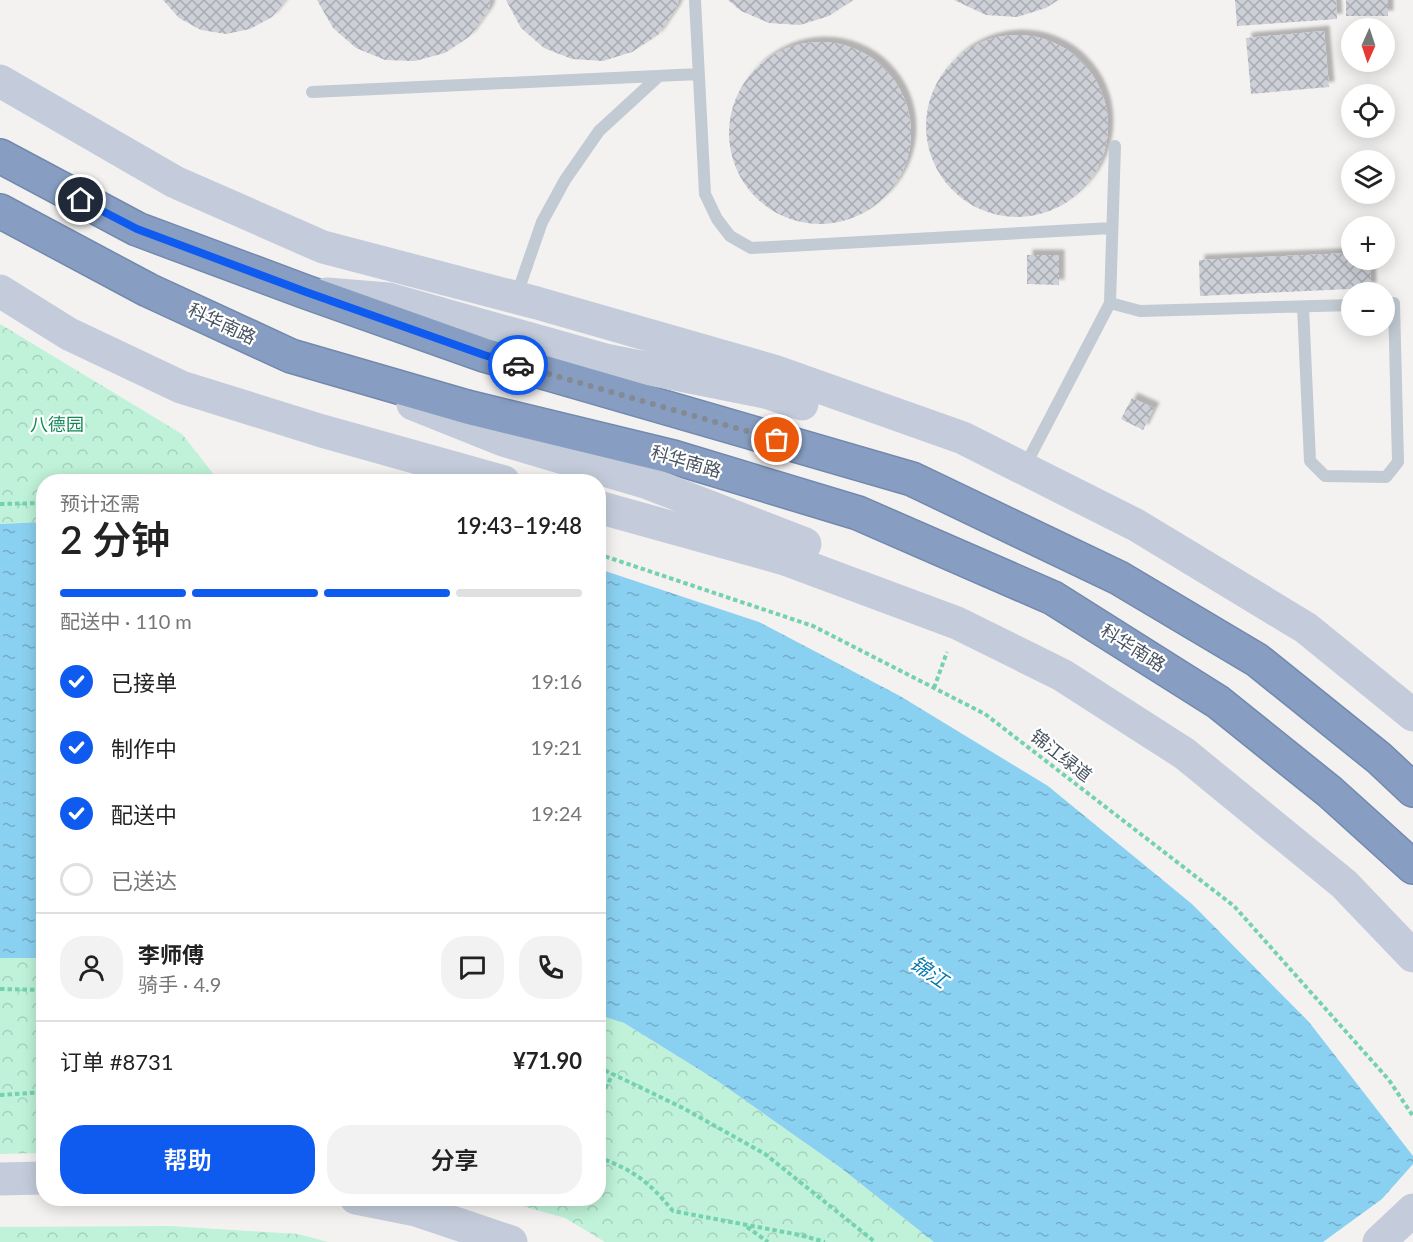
<!DOCTYPE html>
<html lang="zh">
<meta charset="utf-8">
<style>
body{margin:0;font-family:Lato,"Noto Sans SC",sans-serif;background:#f2f2f2;color:#222;height:100vh;display:flex;flex-direction:column;font-size:22px;white-space:nowrap}
*{box-sizing:border-box;margin:0}
p{font-size:20px;color:#767676}
.icon{flex:none;width:33px;height:33px;fill:none;stroke:currentColor;stroke-width:2;stroke-linecap:round;stroke-linejoin:round}
.map{position:relative;flex:1;overflow:hidden}
.drawer{position:absolute;left:36px;top:474px;width:570px;height:732px;display:flex;flex-direction:column;background:#fff;border-radius:24px;box-shadow:0 3px 15px #0003}
.drawer>*{flex:none}
.needle{width:39px;rotate:183deg}
.buttons{position:absolute;left:1341px;top:18px;display:grid;gap:12px}
.buttons a{display:grid;place-items:center;width:54px;height:54px;border-radius:50%;background:#fff;box-shadow:0 3px 15px #0003;font-size:30px}
.pin{position:absolute;display:grid;place-items:center;width:51px;height:51px;color:#fff;margin:-26px;border:3px solid #fff;border-radius:50%;box-shadow:0 2px 6px #0007}
.courier{position:absolute;display:grid;place-items:center;width:60px;height:60px;margin:-30px;border:4px solid #105bef;border-radius:50%;background:#fff;color:#222;box-shadow:0 2px 8px #0007}
.headline em{font-style:normal;font-weight:600}
.headline div{display:flex;flex-direction:column-reverse}
.headline{display:flex;align-items:center;justify-content:space-between;height:102px;padding:0 24px}
h1{font-size:39px;font-weight:600;line-height:45px}
.bar{display:grid;grid-template-columns:repeat(4,1fr);gap:9px 6px;align-content:center;height:72px;padding:0 24px}
.bar i{height:8px;border-radius:4px;background:#e0e0e0}
.bar .selected{background:#105bef}
.bar p{grid-column:span 4}
.line{display:flex;align-items:center;gap:15px;padding:0 24px;border-top:2px solid #e0e0e0}
.line div{flex:1}
.round{display:grid;place-items:center;flex:none;width:63px;height:63px;border-radius:24px;background:#f2f2f2}
ol{padding:0 24px;list-style:none}
li{display:flex;align-items:center;gap:18px;height:66px}
li p{margin-inline-start:auto}
li .icon{padding:6px;border-radius:50%;background:#105bef;color:#fff;stroke-width:4}
li:last-child{color:#767676}
li i{width:33px;height:33px;border:3px solid #e0e0e0;border-radius:50%}
.primary-button{display:flex;gap:12px;margin-top:auto;padding:12px 24px}
.primary-button a{flex:1;height:69px;border-radius:24px;background:#105bef;color:#fff;font-size:24px;font-weight:600;line-height:69px;text-align:center}
.primary-button a+a{background:#f2f2f2;color:#222}
.map>svg:first-child{display:block}
.forest{fill:url(#forest-crowns)}
.water{fill:url(#water-ripples)}
.pier{fill:#f4f2f1}
.building{fill:url(#building-cross-hatch);filter:url(#shadow)}
.lines{fill:none;stroke-linecap:round;stroke-linejoin:round}
.highway-casing{stroke:#7289ae;stroke-width:36}
.path{stroke:#75d2ae;stroke-width:4;stroke-dasharray:4.5 3;stroke-linecap:butt}
.lane{stroke:#c2cad3;stroke-width:12}
.secondary{stroke:#c4ccdb;stroke-width:33}
.highway{stroke:#879ec2;stroke-width:33}
.done{stroke:#848a93;stroke-width:6;stroke-dasharray:0 10.8}
.route{stroke:#105bef;stroke-width:8}
.labels{text-anchor:middle;stroke-width:4.5;stroke-linejoin:round;paint-order:stroke}
.street-label{font-size:18px;fill:#485260;stroke:#fff}
.park-label{font-size:18px;fill:#138759;stroke:#fff}
.water-label{font-size:20px;font-style:italic;fill:#067aae;stroke:#fff}
</style>
<div class="map">
<svg width="1413" height="1242" viewBox="0 0 1413 1242">
<defs>
<pattern id="forest-crowns" width="20" height="18" patternUnits="userSpaceOnUse" patternTransform="scale(1.5)"><rect width="20" height="18" fill="#bff2d8"/><path d="M2 6a3 3 0 1 1 6 0M12 15a3 3 0 1 1 6 0" fill="none" stroke="#a6d1bc"/></pattern>
<pattern id="water-ripples" width="26" height="14" patternUnits="userSpaceOnUse" patternTransform="scale(1.5)"><rect width="26" height="14" fill="#8ad1f1"/><path d="M2 4q2-2 4 0t4 0M15 11q2-2 4 0t4 0" fill="none" stroke="#73acc7"/></pattern>
<pattern id="building-cross-hatch" width="8" height="8" patternUnits="userSpaceOnUse" patternTransform="scale(1.5)"><rect width="8" height="8" fill="#cdd0d7"/><path d="M0 0l8 8M0 8l8-8" fill="none" stroke="#a8abb2"/></pattern>
<filter id="shadow"><feDropShadow dx="5.5" dy="-5.5" stdDeviation="1.5" flood-color="#0004"/></filter>
</defs>
<rect width="100%" height="100%" fill="#f4f2f1"/>
<!-- forest -->
<path class="forest" d="M0,324L182,434L219,481L44,482L43,522L0,524Z
M0,958H43V1153L0,1154Z
M599,1015L624,1023L716,1080L841,1168L934,1242H605L565,1218L497,1199L598,1198Z
M170,1226L298,1234L328,1242H0V1227Z"/>
<!-- water -->
<path class="water" d="M43,522V958H0V524Z
M599,569L759,622L900,696L1048,786L1192,904L1309,1022L1413,1156V1242H934L841,1168L716,1080L624,1023L599,1015Z"/>
<!-- pier -->
<path class="pier" d="M1413,1164V1242H1323L1382,1199Z"/>
<!-- building -->
<path class="building" d="M163,0H286L272,17L250,29L226,34L201,30L179,18Z
M317,0H491L488,11L470,36L445,53L415,61L385,60L356,48L333,28Z
M506,0H679L675,10L658,35L632,52L603,61L572,59L544,48L521,28Z
M728,0H853L829,16L800,25L769,23L741,11Z
M954,0H1058L1046,8L1017,17L986,15Z
M1235,0H1336L1337,19L1237,26Z
M1346,0H1388V16H1346Z
M1324,31L1329,87L1251,94L1246,38Z
M926 126a91 91 0 1 1 182 0a91 91 0 1 1-182 0Z
M729 133a91 91 0 1 1 182 0a91 91 0 1 1-182 0Z
M1352,253V260H1370L1371,288L1200,296L1199,260Z
M1027,255H1059V285L1027,284Z
M1132,398L1154,408L1143,430L1121,419Z"/>
<g class="lines">
<!-- highway casing -->
<g class="highway-casing">
<path id="highway" d="M0,156L137,229L306,292L484,355L912,479L1119,578L1257,660L1379,758L1413,790
M0,211L148,290L291,356L467,407L673,457L858,513L1053,598L1218,702L1330,792L1413,867"/>
</g>
<!-- path -->
<path class="path" d="M0,504L44,503
M598,554L813,626L985,714L1234,906L1389,1080L1413,1116
M934,688L947,652
M0,989L44,990
M598,1067L683,1108L765,1154L875,1242
M0,1095L44,1092
M598,1102L613,1074
M598,1157C635,1171 648,1181 673,1211L800,1235L825,1242
M747,1227L768,1242"/>
<!-- lane -->
<path class="lane" d="M695,0L705,194L717,219L730,236L751,248L1112,228
M312,92L699,74
M516,297L542,222L565,180L599,131L659,76
M1110,303L1140,311L1352,305
M1303,307L1310,461L1325,476L1386,477L1398,462L1394,303L1384,304
M1024,468L1110,303L1115,146"/>
<!-- secondary -->
<path class="secondary" d="M0,81L175,182L323,247L537,303L774,371L963,438L1136,525L1306,628L1413,715
M0,291L69,334L181,387L322,431L504,482
M327,294L388,299L605,360L765,392L802,404
M413,404L503,440L648,483L805,544
M598,507L785,559L957,623L1062,675L1185,754L1344,884L1413,956
M0,1179L44,1178
M356,1198L416,1210L511,1242
M1379,1242L1413,1210"/>
<!-- highway -->
<use href="#highway" class="highway"/>
</g>
<g class="lines">
<!-- done -->
<path class="done" d="M518,365L777,440"/>
<!-- route -->
<path class="route" d="M81,200L137,229L306,292L484,355L518,365"/>
</g>
<g class="labels">
<!-- street labels -->
<g class="street-label">
<text transform="translate(222 324) rotate(25)" y="6">科华南路</text>
<text transform="translate(686 462) rotate(16)" y="6">科华南路</text>
<text transform="translate(1133 648) rotate(32)" y="6">科华南路</text>
<text transform="translate(1061 756) rotate(38)" y="6">锦江绿道</text>
</g>
<!-- park labels -->
<g class="park-label">
<text x="57" y="431">八德园</text>
</g>
<!-- water labels -->
<g class="water-label">
<text transform="translate(929 972) rotate(34)" y="7">锦江</text>
</g>
</g>
</svg>
<div class="buttons">
<a><svg class="needle" viewBox="-14 -14 28 28"><path d="M0-13l5 13h-10z" fill="#e53935"/><path d="M0 13l5-13h-10z" fill="#767676"/></svg></a>
<a><svg class="icon" aria-label="locate" viewBox="0 0 24 24"><circle cx="12" cy="12" r="6"/><path d="M12 2v4M12 18v4M2 12h4M18 12h4"/></svg></a>
<a><svg class="icon" aria-label="layers" viewBox="0 0 24 24"><path d="M12 4l9 5-9 5-9-5zM3 14l9 5 9-5"/></svg></a>
<a>+</a>
<a>−</a>
</div>
<div class="pin" style="left:777px;top:440px;background:#ea580c"><svg class="icon" aria-label="bag" viewBox="0 0 24 24"><path d="M5 8h14l-1 12H6zM9 8a3 3 0 0 1 6 0"/></svg></div>
<div class="pin" style="left:81px;top:200px;background:#1f2937"><svg class="icon" aria-label="home" viewBox="0 0 24 24"><path d="M3 11l9-7 9 7M6 9v11h12V9"/></svg></div>
<div class="courier" style="left:518px;top:365px"><svg class="icon" aria-label="car" viewBox="0 0 24 24"><path d="M5 17H2v-5l4-1 3-4h7l3 4 3 1v5h-3M9 17h6M6 11h13"/><circle cx="7" cy="17" r="2"/><circle cx="17" cy="17" r="2"/></svg></div>
<section class="drawer">
<div class="headline"><div><h1>2 分钟</h1><p>预计还需</p></div><em>19:43–19:48</em></div>
<div class="bar"><i class="selected"></i><i class="selected"></i><i class="selected"></i><i></i><p>配送中 · 110 m</p></div>
<ol>
<li><svg class="icon" aria-label="check" viewBox="0 0 24 24"><path d="M5 12l5 5 9-10"/></svg>已接单<p>19:16</p></li>
<li><svg class="icon" aria-label="check" viewBox="0 0 24 24"><path d="M5 12l5 5 9-10"/></svg>制作中<p>19:21</p></li>
<li><svg class="icon" aria-label="check" viewBox="0 0 24 24"><path d="M5 12l5 5 9-10"/></svg>配送中<p>19:24</p></li>
<li><i></i>已送达</li>
</ol>
<div class="line" style="height:108px"><a class="round"><svg class="icon" aria-label="person" viewBox="0 0 24 24"><circle cx="12" cy="8" r="4"/><path d="M4 21q1-7 8-7t8 7"/></svg></a><div><b>李师傅</b><p>骑手 · 4.9</p></div><a class="round"><svg class="icon" aria-label="chat" viewBox="0 0 24 24"><path d="M4 5h16v11H9l-5 4z"/></svg></a><a class="round"><svg class="icon" aria-label="phone" viewBox="0 0 24 24"><path d="M5 4h4l2 5-3 2q2 4 5 5l2-3 5 2v4C11 20 4 13 5 4z"/></svg></a></div>
<div class="line" style="height:78px"><div>订单 #8731</div><b>¥71.90</b></div>
<div class="primary-button"><a>帮助</a><a>分享</a></div>
</section>
</div>
